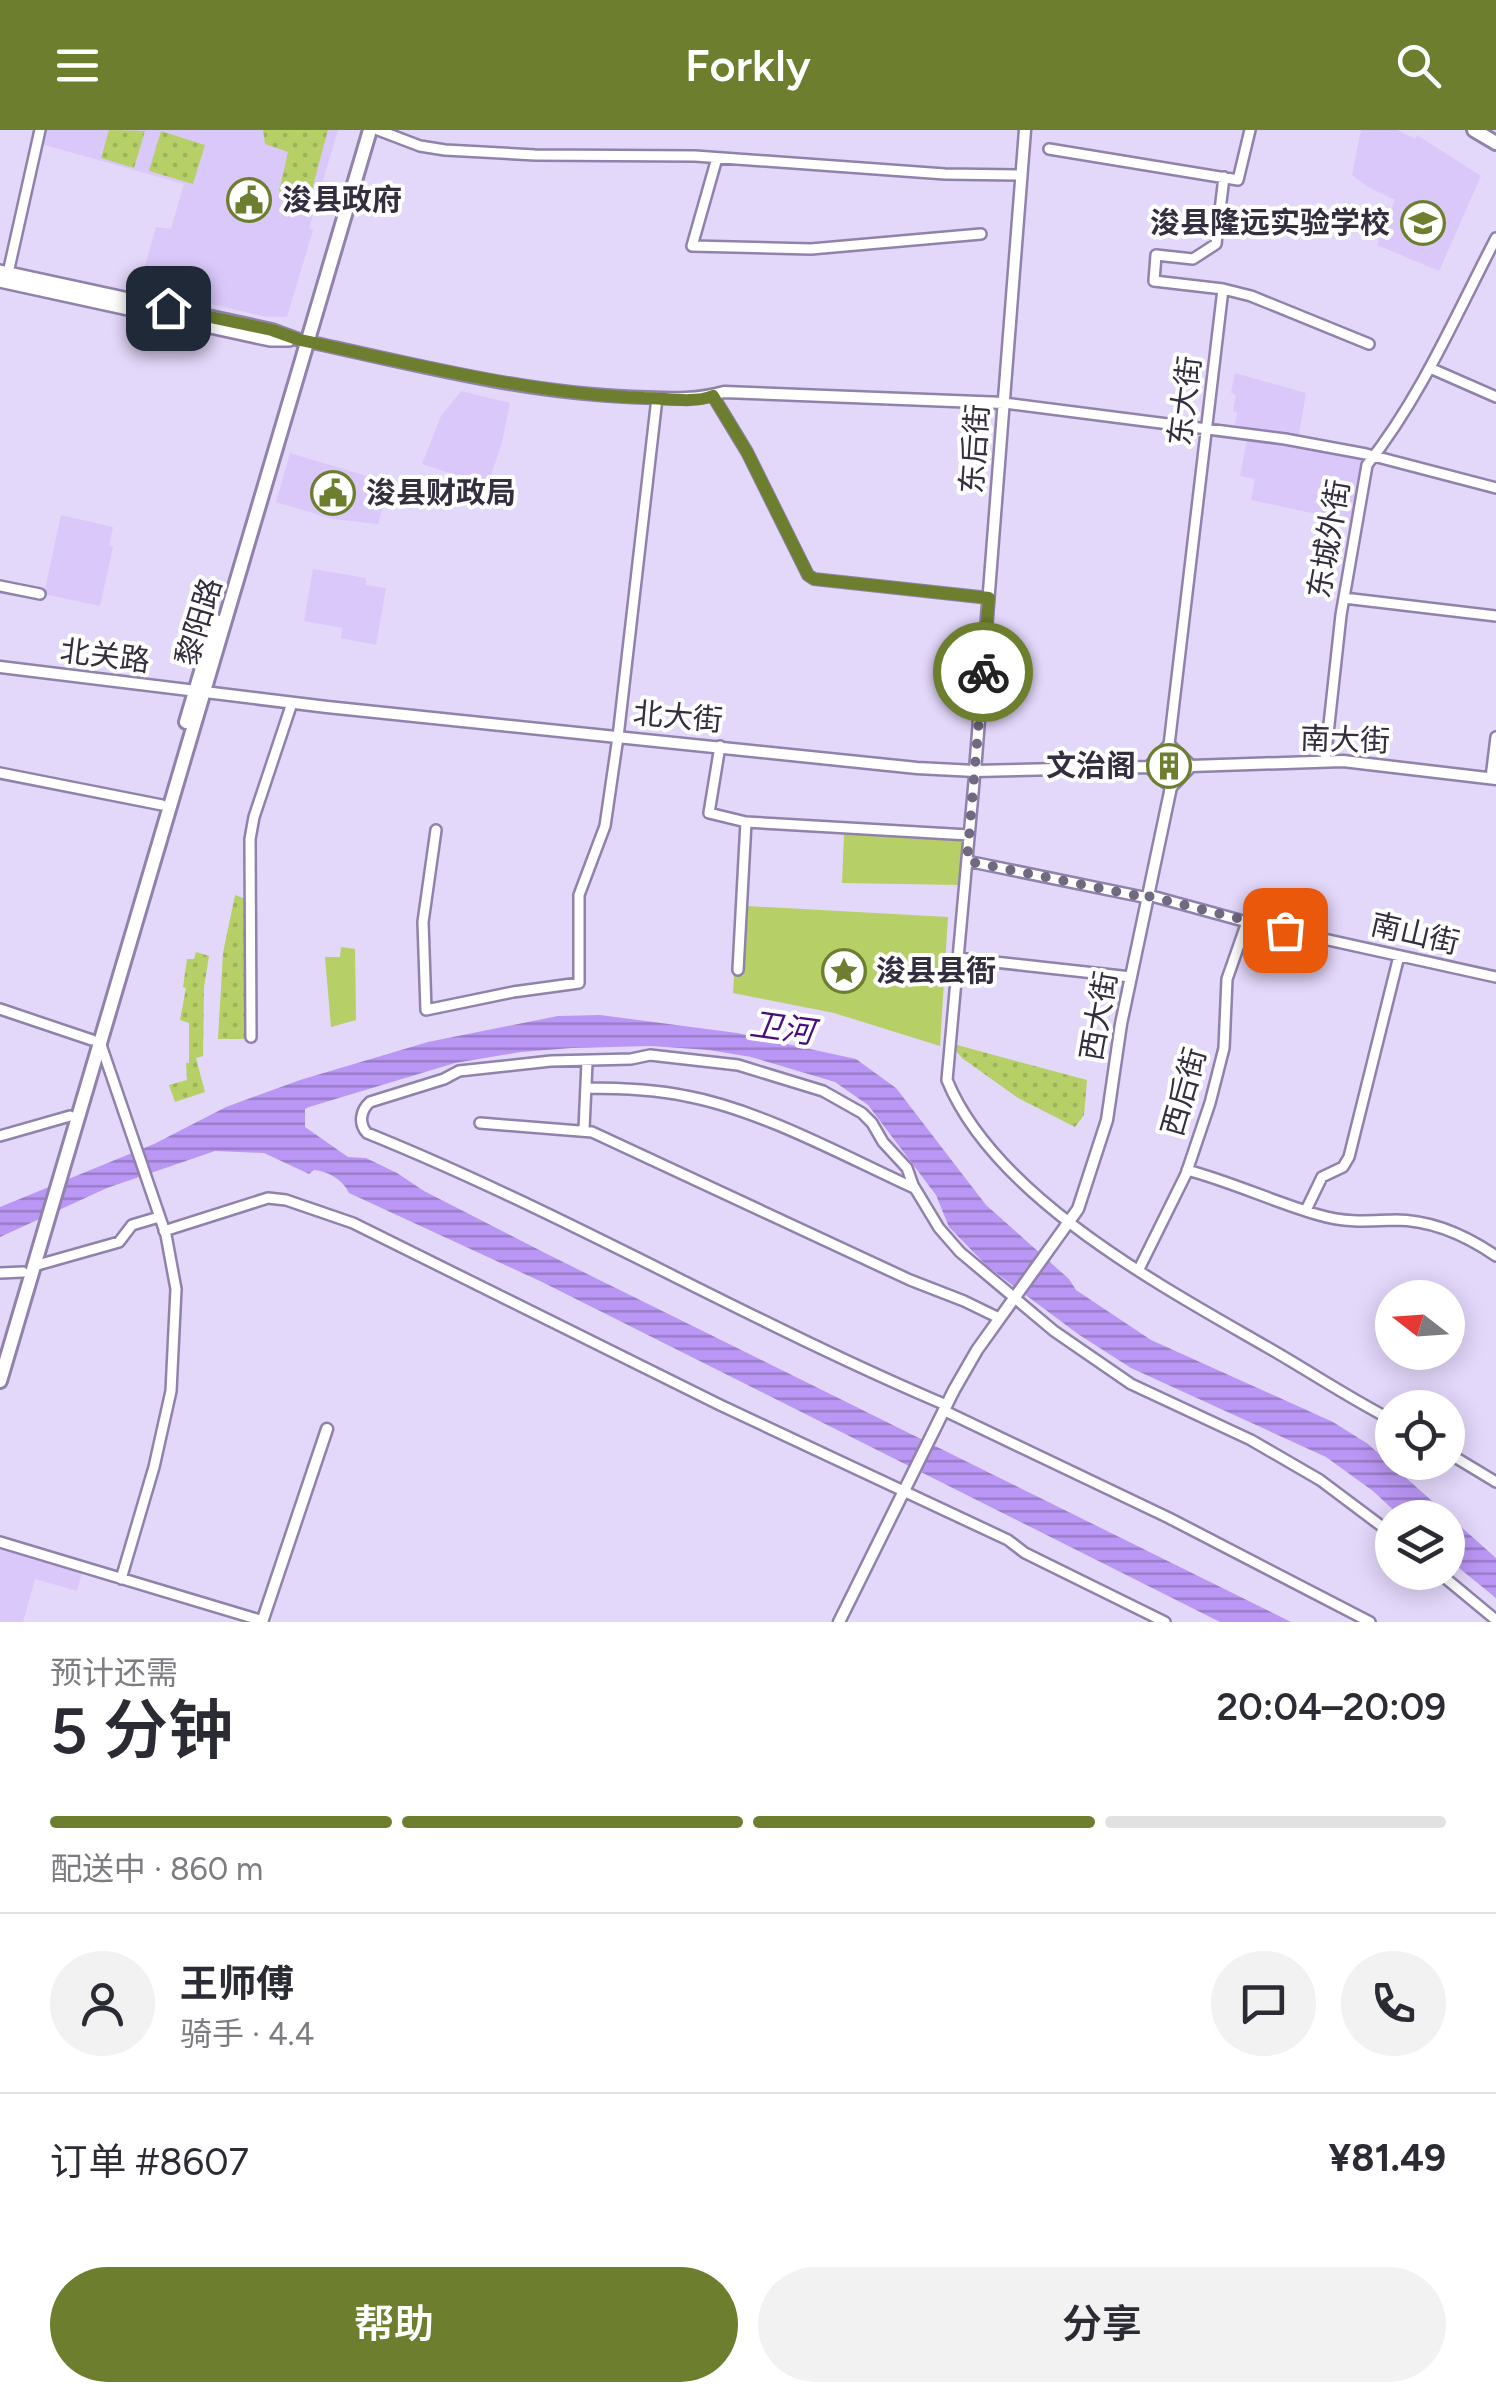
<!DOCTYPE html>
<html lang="zh">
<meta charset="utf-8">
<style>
body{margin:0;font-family:Figtree,"Noto Sans SC",sans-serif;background:#f2f2f3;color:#2b2b33;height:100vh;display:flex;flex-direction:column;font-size:38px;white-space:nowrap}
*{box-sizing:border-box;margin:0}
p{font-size:32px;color:#7c7c81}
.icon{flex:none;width:55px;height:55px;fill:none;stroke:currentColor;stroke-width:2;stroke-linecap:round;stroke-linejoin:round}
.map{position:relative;height:1492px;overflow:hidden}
.panel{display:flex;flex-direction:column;background:#fff;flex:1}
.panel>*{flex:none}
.needle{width:65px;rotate:287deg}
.fabs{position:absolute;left:1375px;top:1150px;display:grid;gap:20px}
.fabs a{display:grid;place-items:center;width:90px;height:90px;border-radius:50%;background:#fff;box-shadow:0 5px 25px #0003;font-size:50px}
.pin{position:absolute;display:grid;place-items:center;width:85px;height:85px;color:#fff;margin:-42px;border-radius:20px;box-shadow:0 5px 15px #0006}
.courier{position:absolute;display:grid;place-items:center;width:100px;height:100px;margin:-50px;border:8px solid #6d7f2f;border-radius:50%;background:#fff;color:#222;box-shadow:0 2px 12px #0007}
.headline em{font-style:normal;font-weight:600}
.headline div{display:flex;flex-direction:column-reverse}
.headline{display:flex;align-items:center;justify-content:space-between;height:170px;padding:0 50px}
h1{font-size:65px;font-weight:600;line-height:75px}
.bar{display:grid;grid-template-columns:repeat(4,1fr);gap:15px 10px;align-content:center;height:120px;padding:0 50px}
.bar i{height:12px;border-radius:8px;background:#e1e1e2}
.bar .current{background:#6d7f2f}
.bar p{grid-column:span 4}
.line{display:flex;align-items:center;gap:25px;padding:0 50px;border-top:2px solid #e1e1e2}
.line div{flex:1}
.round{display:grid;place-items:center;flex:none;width:105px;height:105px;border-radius:52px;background:#f2f2f3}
.cta{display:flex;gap:20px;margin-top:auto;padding:20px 50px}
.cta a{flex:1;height:115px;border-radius:60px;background:#6d7f2f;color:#fff;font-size:40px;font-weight:600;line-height:115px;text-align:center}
.cta a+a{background:#f2f2f3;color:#2b2b33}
header{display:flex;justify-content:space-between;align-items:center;height:130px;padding:0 50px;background:#6d7f2f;color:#fff;font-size:45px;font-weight:600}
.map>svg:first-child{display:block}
.built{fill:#dac8fb}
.grass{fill:url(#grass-dots)}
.park{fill:#b6d067}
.water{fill:url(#water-rules)}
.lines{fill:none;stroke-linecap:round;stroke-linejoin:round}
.minor-casing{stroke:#9082aa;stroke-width:14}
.tertiary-casing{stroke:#9082aa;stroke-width:15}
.secondary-casing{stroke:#9082aa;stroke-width:16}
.primary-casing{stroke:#9082aa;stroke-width:18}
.minor{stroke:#fff;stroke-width:9}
.tertiary{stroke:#fff;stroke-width:10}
.secondary{stroke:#fff;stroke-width:11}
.primary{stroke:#fff;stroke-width:12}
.done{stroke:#716980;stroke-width:10;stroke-dasharray:0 18}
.route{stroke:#6d7f2f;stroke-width:12}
.labels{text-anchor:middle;stroke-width:8;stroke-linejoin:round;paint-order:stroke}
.poi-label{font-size:30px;font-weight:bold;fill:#342e3f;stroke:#fff;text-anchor:start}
.street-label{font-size:30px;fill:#342e3f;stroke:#fff}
.water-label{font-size:32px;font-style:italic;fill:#490e7e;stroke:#fff}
</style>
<header><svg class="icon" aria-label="menu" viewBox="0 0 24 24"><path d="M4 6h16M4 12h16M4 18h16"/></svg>Forkly<svg class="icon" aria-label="search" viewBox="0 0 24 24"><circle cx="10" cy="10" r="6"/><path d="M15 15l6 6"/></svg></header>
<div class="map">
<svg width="1496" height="1492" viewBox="0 0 1496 1492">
<defs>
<pattern id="grass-dots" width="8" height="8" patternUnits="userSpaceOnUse" patternTransform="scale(2.5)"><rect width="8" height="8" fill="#b6d067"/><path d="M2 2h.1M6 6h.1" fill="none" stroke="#9db35a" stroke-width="1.8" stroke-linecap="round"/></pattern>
<pattern id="water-rules" width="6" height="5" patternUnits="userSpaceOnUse" patternTransform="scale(2.5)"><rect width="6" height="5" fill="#bb97f5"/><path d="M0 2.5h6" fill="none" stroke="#997cc8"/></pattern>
</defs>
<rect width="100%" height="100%" fill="#e3d7fa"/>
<!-- built -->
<path class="built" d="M44,0H338L309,98L313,100L287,187H267L139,157L156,97L171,99L184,54L41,14Z
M1361,0H1397L1415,9L1417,5L1481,46L1439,141L1377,115L1395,70L1368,57L1352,45Z
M1235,243L1306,263L1297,315L1365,327L1354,392L1251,370L1255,349L1240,346L1249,298L1235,295L1237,283L1233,281L1236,265L1231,263Z
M461,261L510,273L502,312L484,367L459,358L462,347L422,334L441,286Z
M290,323L390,353L378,394L333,389L276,372Z
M61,385L113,397L109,416L113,417L100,476L44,464Z
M313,439L366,448V455L386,458L376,515L341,508L342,498L304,491Z
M0,1419L82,1442L77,1461L35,1449L23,1492H0Z"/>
<!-- grass -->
<path class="grass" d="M109,0L145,1L134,38L101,28Z
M263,0H328L310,67L302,68L279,61L288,22L265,14Z
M161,1L205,15L193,54L149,41Z
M235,765L246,769L247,909H218L223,823Z
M196,822L209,826L204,857L203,926L196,928L205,962L175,972L169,955L187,950L186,933H189V893L180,890L186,858L183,857L187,829H194Z
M957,915L1087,950L1084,985L1075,997L1018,968L962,928L956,921Z"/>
<!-- park -->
<path class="park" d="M844,703L962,708L960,755L842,753Z
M747,776L948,787L940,916L834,883L733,863L734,846H743Z
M341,817L355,819L356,890L331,897L325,827H340Z"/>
<!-- water -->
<path class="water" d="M600,885L737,903L856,929L896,958L986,1075L1069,1149L1076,1160L1151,1210L1333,1292L1368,1314L1496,1428V1468L1448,1429V1388L1401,1387L1373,1361L1326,1327L1131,1238L1078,1204L987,1136L949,1097L936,1065L868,975L835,952L751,927L709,920L651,916L572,918L521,922L455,933L309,977L305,979V997L348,1027L366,1028L397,1043L424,1061L551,1126L1291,1492H1220L542,1152L349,1063C343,1050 328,1041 314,1040L309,1044L264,1023L215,1021L107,1058L0,1107V1077L154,1014L226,977L300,950L428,912L558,886Z"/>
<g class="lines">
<!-- minor casing -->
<g class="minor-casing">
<path id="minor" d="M378,0L420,16L445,20L535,25L695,26L945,44L1021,45
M1049,19L1238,50L1250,0
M717,28L692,116L811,119L981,104
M8,143L40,0
M1223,159L1251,166L1369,214
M1430,238L1496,267
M713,266L747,322L808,445L814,449L989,468
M1004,273L1285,309L1366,324L1496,358
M0,456L40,464
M1344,468L1496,486
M1169,615L1223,159L1154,151L1156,125L1193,129L1216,114L1224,47
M720,616L709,683L746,692L738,840
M1325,631L1341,485L1367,335C1421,267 1456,185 1496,108
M975,641L947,950C995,1067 1161,1156 1267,1217C1309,1241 1349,1268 1392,1290
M0,643L162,675
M1491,648L1496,607
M746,692L969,705
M436,700L423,792L426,880L513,862L579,853V765L605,696L618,607L657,268
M967,731L1148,768
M1148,765L1247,792L1496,847
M958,828L1131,847
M0,879L92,910
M251,907L250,709L254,687L292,573
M101,915L166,1105L176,1159L171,1261L154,1337L121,1449
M586,958C619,958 653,959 686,966C761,980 844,1026 914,1058
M480,993L592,1002L910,1150L964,1171L999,1188
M584,999L587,932
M0,1006L70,986
M1187,1040C1232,1052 1274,1072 1319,1085C1345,1093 1369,1091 1395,1090C1432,1090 1467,1106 1496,1126
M1306,1080L1322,1047L1343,1037L1349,1027L1399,826
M164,1101L268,1068L286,1070L353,1093L720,1275L1008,1410L1025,1423L1165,1492
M34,1136L119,1112L132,1095L159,1087
M1139,1139L1186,1044L1210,973L1224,918L1227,849L1247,792
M0,1143L23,1142
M946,1275C750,1192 565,1083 367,1003C358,993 361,980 370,972L444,949L459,941L551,931L631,929L650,925L738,935L823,961L862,983L872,993L883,1012L907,1038L913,1055L939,1098L960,1122L1054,1201L1131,1254L1251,1310L1320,1350L1392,1404
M947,1282L1169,1388L1370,1492
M1448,1323L1496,1352
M0,1412L263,1491
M1438,1442L1496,1490"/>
</g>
<!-- tertiary casing -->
<g class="tertiary-casing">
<path id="tertiary" d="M300,210C410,233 520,263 633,267C665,268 693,271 724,262L1004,273
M0,537L327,577L917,638L975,641L1149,637
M1169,615L1191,636L1171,657L1149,637Z
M1191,636L1343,631L1496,649
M975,641L1025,0
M262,1492L327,1299
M839,1492L954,1260L977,1220L1078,1079L1107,990L1121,894L1171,657"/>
</g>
<!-- secondary casing -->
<g class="secondary-casing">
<path id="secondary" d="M0,141L272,200L299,210
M0,151L270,210H289"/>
</g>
<!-- primary casing -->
<g class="primary-casing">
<path id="primary" d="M1474,0L1496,13
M186,592L216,491
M0,1251L370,0"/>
</g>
<!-- minor -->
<use href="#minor" class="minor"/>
<!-- tertiary -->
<use href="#tertiary" class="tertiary"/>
<!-- secondary -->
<use href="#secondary" class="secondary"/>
<!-- primary -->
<use href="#primary" class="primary"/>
</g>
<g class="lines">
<!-- done -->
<path class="done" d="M983,542L967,731L1148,768V766L1285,800"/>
<!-- route -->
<path class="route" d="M168,178L272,200L300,210C414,234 527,263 644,268C666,268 692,274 713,266L747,322L808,445L814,449L989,468L983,542"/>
</g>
<!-- icons -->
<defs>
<g id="civic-ring" transform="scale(2.25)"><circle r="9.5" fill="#fff" stroke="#6d7f2f" stroke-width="1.5"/><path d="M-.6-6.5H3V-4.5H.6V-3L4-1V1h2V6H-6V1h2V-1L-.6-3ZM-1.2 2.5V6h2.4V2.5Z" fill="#6d7f2f"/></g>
<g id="school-ring" transform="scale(2.25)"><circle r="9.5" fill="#fff" stroke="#6d7f2f" stroke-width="1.5"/><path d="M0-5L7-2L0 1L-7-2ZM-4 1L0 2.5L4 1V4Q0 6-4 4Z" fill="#6d7f2f"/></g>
<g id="building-ring" transform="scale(2.25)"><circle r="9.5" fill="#fff" stroke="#6d7f2f" stroke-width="1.5"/><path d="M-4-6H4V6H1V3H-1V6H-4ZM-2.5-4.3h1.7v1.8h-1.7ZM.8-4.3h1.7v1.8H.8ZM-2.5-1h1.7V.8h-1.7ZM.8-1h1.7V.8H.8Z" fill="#6d7f2f"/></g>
<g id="sight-ring" transform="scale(2.25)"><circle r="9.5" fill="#fff" stroke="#6d7f2f" stroke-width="1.5"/><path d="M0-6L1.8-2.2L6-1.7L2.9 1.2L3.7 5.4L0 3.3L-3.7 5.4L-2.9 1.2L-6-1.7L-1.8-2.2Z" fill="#6d7f2f"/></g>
</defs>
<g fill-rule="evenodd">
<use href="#civic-ring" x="249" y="70"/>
<use href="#school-ring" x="1423" y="93"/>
<use href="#civic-ring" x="333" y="363"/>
<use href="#building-ring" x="1169" y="636"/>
<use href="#sight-ring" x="844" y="841"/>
</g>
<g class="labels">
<!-- poi labels -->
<g class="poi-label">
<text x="282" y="80">浚县政府</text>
<text x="1390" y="103" text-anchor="end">浚县隆远实验学校</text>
<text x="366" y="373">浚县财政局</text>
<text x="1136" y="646" text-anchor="end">文治阁</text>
<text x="876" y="851">浚县县衙</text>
</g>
<!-- street labels -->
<g class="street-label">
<text transform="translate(1185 271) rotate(-83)" y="10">东大街</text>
<text transform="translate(975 319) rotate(-86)" y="10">东后街</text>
<text transform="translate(1329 409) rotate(-80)" y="10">东城外街</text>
<text transform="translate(199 492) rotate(-73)" y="10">黎阳路</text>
<text transform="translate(105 526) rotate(7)" y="10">北关路</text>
<text transform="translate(678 587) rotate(5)" y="10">北大街</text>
<text transform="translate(1345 610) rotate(2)" y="10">南大街</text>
<text transform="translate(1415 804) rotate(13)" y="10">南山街</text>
<text transform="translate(1099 886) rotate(-80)" y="10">西大街</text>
<text transform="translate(1184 962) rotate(-74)" y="10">西后街</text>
</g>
<!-- water labels -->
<g class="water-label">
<text transform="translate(782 898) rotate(8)" y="11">卫河</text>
</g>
</g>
</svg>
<div class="fabs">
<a><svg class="needle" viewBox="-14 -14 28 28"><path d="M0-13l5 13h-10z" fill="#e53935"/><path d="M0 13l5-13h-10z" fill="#7c7c81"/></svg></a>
<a><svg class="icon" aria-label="locate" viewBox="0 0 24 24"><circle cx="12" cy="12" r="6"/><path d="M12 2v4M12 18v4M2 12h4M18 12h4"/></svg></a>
<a><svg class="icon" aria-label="layers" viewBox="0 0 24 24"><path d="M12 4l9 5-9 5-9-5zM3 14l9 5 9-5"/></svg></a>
</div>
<div class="pin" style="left:1285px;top:800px;background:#ea580c"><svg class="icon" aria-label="bag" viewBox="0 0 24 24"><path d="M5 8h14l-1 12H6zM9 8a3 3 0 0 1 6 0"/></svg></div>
<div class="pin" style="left:168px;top:178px;background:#1f2937"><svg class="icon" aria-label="home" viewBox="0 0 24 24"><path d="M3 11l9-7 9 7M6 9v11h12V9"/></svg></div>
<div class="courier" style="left:983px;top:542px"><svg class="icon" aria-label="bike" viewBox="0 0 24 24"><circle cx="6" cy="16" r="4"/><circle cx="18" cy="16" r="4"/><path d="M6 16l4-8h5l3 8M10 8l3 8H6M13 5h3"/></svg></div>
</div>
<section class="panel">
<div class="headline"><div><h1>5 分钟</h1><p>预计还需</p></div><em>20:04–20:09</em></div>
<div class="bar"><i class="current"></i><i class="current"></i><i class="current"></i><i></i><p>配送中 · 860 m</p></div>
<div class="line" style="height:180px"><a class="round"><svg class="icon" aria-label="person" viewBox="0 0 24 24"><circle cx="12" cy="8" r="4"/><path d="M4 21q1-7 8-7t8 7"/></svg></a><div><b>王师傅</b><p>骑手 · 4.4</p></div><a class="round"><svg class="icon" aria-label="chat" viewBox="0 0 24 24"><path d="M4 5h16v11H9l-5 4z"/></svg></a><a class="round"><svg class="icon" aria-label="phone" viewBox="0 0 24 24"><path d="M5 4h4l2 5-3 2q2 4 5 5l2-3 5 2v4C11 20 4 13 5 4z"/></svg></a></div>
<div class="line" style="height:130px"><div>订单 #8607</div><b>¥81.49</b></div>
<div class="cta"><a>帮助</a><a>分享</a></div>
</section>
